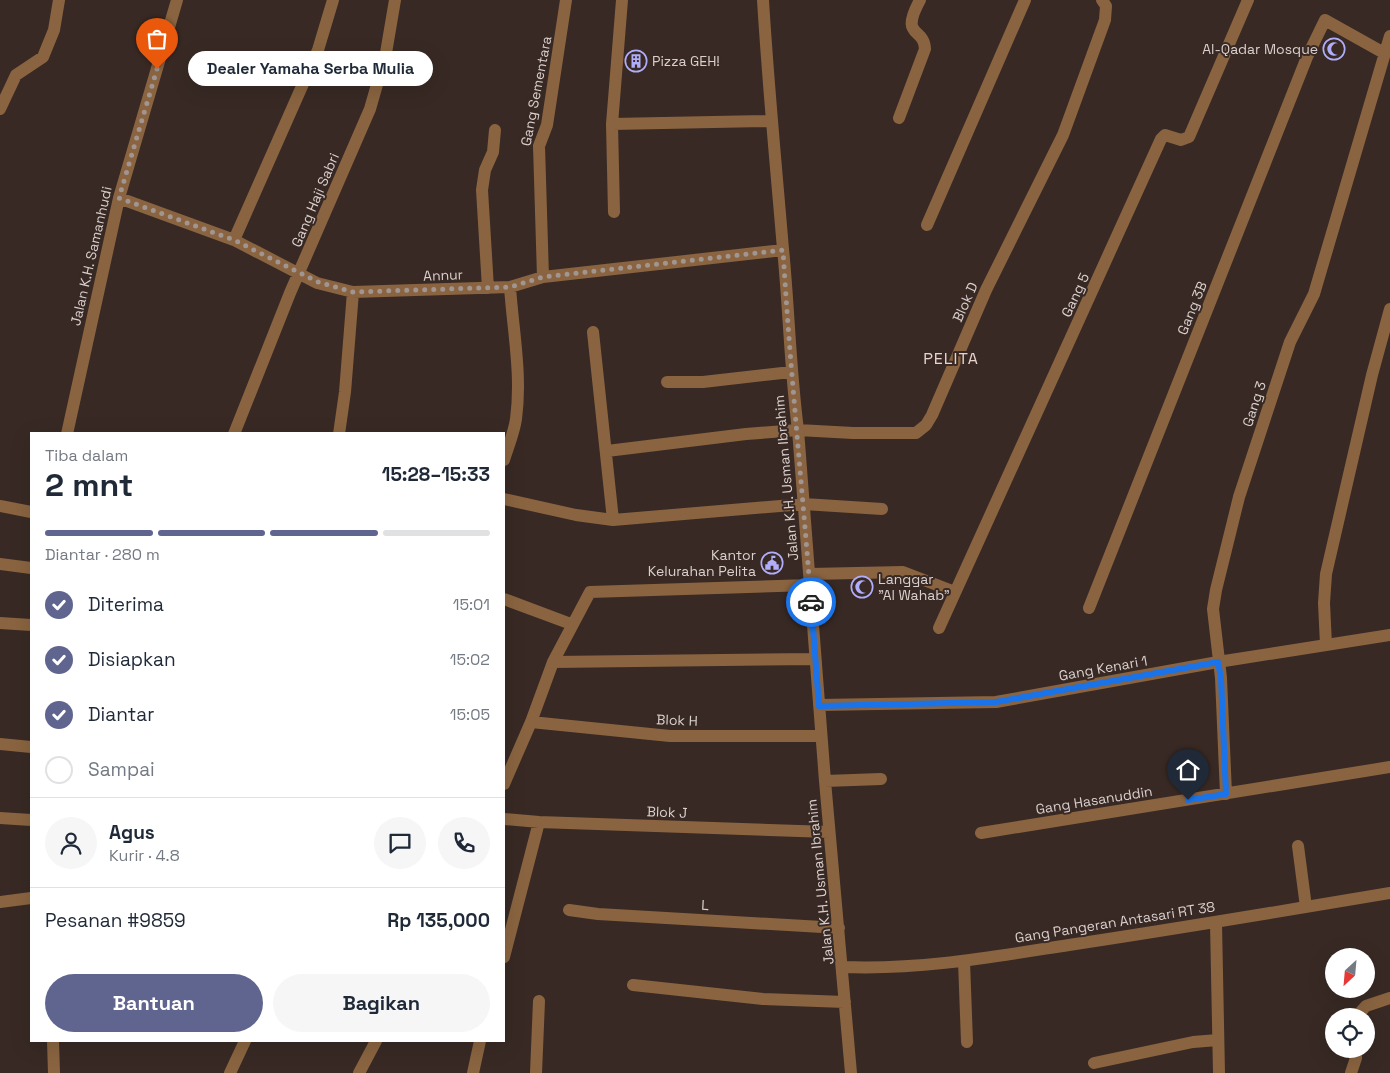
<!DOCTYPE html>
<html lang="id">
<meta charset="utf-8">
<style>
body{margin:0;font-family:"Space Grotesk",sans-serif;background:#f6f6f7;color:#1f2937;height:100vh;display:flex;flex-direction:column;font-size:19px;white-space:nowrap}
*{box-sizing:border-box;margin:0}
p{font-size:16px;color:#747a83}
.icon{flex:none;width:28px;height:28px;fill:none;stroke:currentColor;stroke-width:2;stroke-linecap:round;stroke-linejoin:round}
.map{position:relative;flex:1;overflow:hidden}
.details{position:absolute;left:30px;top:432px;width:475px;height:610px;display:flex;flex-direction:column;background:#fff;border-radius:0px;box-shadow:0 5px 20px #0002}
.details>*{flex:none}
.needle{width:32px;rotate:206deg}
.buttons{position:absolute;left:1325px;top:948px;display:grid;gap:10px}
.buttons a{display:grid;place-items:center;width:50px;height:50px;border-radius:50%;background:#fff;box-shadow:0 5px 20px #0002;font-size:25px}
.pin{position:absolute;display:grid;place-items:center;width:42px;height:42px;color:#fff;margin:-51px -21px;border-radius:50% 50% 50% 0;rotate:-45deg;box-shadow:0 0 5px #0007}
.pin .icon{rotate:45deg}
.courier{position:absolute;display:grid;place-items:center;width:50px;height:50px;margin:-25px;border:4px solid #1a73e8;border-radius:50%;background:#fff;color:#222;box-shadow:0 1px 6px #0007}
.bubble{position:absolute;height:35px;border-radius:18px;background:#fff;box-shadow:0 5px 20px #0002;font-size:16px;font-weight:800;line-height:35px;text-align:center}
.headline em{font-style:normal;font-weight:800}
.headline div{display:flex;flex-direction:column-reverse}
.headline{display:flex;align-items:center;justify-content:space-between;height:85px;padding:0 15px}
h1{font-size:32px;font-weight:800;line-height:38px}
.bar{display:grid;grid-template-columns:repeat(4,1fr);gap:8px 5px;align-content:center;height:60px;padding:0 15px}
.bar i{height:6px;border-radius:4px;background:#e0e1e3}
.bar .on{background:#60658f}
.bar p{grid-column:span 4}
.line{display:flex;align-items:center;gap:12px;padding:0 15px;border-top:1px solid #e0e1e3}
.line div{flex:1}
.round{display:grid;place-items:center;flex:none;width:52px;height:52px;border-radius:26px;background:#f6f6f7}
ol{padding:0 15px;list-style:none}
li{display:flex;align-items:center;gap:15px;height:55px}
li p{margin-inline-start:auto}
li .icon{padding:5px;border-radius:50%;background:#60658f;color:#fff;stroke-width:4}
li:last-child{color:#747a83}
li i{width:28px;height:28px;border:2px solid #e0e1e3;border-radius:50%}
.action{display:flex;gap:10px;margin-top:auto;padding:10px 15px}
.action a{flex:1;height:58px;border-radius:30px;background:#60658f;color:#fff;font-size:20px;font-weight:800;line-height:58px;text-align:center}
.action a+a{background:#f6f6f7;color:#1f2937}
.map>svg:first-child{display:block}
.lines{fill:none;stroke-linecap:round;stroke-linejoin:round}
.minor{stroke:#8a6440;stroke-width:12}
.done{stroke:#a19591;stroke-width:5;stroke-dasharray:0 9}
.route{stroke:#1a73e8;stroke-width:6}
.labels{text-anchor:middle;stroke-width:4;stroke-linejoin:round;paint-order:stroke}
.poi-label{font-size:14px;fill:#d9cfcc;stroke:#382924;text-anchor:end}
.street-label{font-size:14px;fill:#d9cfcc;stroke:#382924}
.quarter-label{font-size:16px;letter-spacing:1px;fill:#e7d3cc;stroke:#382924}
</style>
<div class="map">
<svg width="1390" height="1073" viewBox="0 0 1390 1073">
<rect width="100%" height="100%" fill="#382924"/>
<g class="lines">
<!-- minor -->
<path class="minor" d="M763,0C768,83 776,166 783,249C789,309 790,369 798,430L825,781L851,1073
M0,109L16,75L43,57L54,30L59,0
M899,118L925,49C924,26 899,39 920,0
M612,124L770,121
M119,198L234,240L317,283L353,292L510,287L543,277L783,250
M614,212L612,124L622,0
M927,225L1025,0
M234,240L318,50L333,0
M543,277L539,146L547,125L566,0
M488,288L482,190L485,170L493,152L495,130
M593,332L613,520
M667,382H703L791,372
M67,434L119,198L177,0
M234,434L290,293L370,109L386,53L395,0
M339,434L345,392L353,292
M607,451L746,434L798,430L853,433H916L926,425L932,415L986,290L1063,135L1105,20L1106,6L1102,0
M504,460C508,447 514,433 516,419C522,375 513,331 510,287
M504,499L576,515L613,520L804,504L882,509
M0,506L31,512
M0,564L31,568
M810,574L903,572L955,592
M504,599L571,624
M1089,608L1307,57L1325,20L1384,53
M0,623L31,625
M939,628L1161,139L1165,135L1181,140L1189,137L1248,0
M1326,645L1324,603L1326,574L1372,375L1390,309
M553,662L815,659
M819,705L996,702L1218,662L1390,635
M531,722L670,736H821
M0,744L31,747
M825,781L881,779
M504,784L531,722L553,662L590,592L810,585
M1226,794L1221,678L1213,609L1216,590L1239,497L1290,342L1314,294L1390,36
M0,818L31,820
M504,819L539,822L829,832
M981,833L1390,767
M1298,846L1306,907
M0,902L31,898
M569,910L598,914L839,928
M1216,923L1219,1073
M504,957L539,822
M964,961L967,1042
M843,967C921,970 992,957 1069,945C1176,929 1283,911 1390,893
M633,985L763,999L845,1002
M1357,1016L1366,1006L1390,998
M53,1041L54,1073
M1094,1063L1193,1042L1218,1040
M230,1073L245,1041
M359,1073L376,1041
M473,1073L480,1041
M536,1073L539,1001
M1351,1073L1356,1058V1049"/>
</g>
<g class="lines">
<!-- done -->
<path class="done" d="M157,69L119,198L234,240L318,282L353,292L510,287L543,277L783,250C790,368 802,484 811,602"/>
<!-- route -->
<path class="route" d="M811,602L819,706L996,702L1218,662L1221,678L1226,794L1188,800"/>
</g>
<!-- icons -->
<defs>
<g id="mosque-ring" transform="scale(1.125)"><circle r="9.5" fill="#382924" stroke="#b0aefa" stroke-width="1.5"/><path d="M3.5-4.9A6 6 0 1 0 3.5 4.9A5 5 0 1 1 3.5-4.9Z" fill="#b0aefa"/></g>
<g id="building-ring" transform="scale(1.125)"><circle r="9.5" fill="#382924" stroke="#b0aefa" stroke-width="1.5"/><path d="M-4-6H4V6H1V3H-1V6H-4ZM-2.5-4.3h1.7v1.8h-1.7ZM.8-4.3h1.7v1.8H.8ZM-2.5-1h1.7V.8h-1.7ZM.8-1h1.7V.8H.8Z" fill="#b0aefa"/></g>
<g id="civic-ring" transform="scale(1.125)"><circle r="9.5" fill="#382924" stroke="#b0aefa" stroke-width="1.5"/><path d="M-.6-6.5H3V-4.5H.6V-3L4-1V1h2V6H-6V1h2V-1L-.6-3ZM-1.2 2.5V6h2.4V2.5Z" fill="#b0aefa"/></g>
</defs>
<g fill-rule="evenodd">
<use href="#mosque-ring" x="1334" y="49"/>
<use href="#building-ring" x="636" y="61"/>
<use href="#civic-ring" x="772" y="563"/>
<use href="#mosque-ring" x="862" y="587"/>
</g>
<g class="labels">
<!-- poi labels -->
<g class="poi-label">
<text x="1318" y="54">Al-Qadar Mosque</text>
<text x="652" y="66" text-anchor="start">Pizza GEH!</text>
<text x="756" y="560">Kantor<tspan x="756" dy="16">Kelurahan Pelita</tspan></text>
<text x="878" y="584" text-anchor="start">Langgar<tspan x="878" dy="16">"Al Wahab"</tspan></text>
</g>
<!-- street labels -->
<g class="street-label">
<text transform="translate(536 91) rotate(-79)" y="5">Gang Sementara</text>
<text transform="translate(315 200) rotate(-67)" y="5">Gang Haji Sabri</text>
<text transform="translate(91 256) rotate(-77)" y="5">Jalan K.H. Samanhudi</text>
<text transform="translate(443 275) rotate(-2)" y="5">Annur</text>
<text transform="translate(1075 295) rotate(-65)" y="5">Gang 5</text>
<text transform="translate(965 302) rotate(-66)" y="5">Blok D</text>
<text transform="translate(1192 308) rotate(-68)" y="5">Gang 3B</text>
<text transform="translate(1254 404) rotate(-72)" y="5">Gang 3</text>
<text transform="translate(786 478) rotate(-95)" y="5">Jalan K.H. Usman Ibrahim</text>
<text transform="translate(1103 668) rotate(-10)" y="5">Gang Kenari 1</text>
<text transform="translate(677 720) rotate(2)" y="5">Blok H</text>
<text transform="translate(1094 800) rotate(-9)" y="5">Gang Hasanuddin</text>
<text transform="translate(667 812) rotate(2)" y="5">Blok J</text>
<text transform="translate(820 882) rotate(-96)" y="5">Jalan K.H. Usman Ibrahim</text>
<text transform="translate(705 905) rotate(3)" y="5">L</text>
<text transform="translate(1115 922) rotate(-9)" y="5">Gang Pangeran Antasari RT 38</text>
</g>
<!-- quarter labels -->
<g class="quarter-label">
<text x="951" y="364">PELITA</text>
</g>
</g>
</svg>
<div class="buttons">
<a><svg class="needle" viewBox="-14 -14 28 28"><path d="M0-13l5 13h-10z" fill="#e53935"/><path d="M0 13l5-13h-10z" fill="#747a83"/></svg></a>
<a><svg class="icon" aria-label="locate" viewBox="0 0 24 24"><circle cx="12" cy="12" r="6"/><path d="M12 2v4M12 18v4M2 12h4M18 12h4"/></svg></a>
</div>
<div class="pin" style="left:157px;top:69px;background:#ea580c"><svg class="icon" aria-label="bag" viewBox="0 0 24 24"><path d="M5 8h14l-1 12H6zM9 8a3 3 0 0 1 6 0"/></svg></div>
<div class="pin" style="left:1188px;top:800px;background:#1f2937"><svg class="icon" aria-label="home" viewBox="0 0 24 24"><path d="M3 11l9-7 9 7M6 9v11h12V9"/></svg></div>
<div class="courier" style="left:811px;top:602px"><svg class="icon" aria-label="car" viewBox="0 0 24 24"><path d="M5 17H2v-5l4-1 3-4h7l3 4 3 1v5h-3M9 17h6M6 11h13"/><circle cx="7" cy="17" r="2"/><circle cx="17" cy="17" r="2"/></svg></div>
<div class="bubble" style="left:188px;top:51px;width:245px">Dealer Yamaha Serba Mulia</div>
<section class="details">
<div class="headline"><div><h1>2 mnt</h1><p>Tiba dalam</p></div><em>15:28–15:33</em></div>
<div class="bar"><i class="on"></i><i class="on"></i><i class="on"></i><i></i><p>Diantar · 280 m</p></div>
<ol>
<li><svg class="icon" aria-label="check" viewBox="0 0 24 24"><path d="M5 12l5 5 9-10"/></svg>Diterima<p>15:01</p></li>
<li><svg class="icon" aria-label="check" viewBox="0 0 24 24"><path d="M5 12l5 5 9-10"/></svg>Disiapkan<p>15:02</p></li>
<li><svg class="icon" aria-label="check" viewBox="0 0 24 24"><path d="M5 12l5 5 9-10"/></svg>Diantar<p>15:05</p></li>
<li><i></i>Sampai</li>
</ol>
<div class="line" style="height:90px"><a class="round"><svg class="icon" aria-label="person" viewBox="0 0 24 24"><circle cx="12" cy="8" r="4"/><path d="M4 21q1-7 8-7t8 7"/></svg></a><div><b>Agus</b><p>Kurir · 4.8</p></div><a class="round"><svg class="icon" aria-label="chat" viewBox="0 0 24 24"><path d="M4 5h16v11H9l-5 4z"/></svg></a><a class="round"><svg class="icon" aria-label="phone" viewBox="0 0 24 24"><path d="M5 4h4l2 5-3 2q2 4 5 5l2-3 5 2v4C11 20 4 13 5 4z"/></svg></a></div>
<div class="line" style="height:65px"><div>Pesanan #9859</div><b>Rp 135,000</b></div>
<div class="action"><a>Bantuan</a><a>Bagikan</a></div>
</section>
</div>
